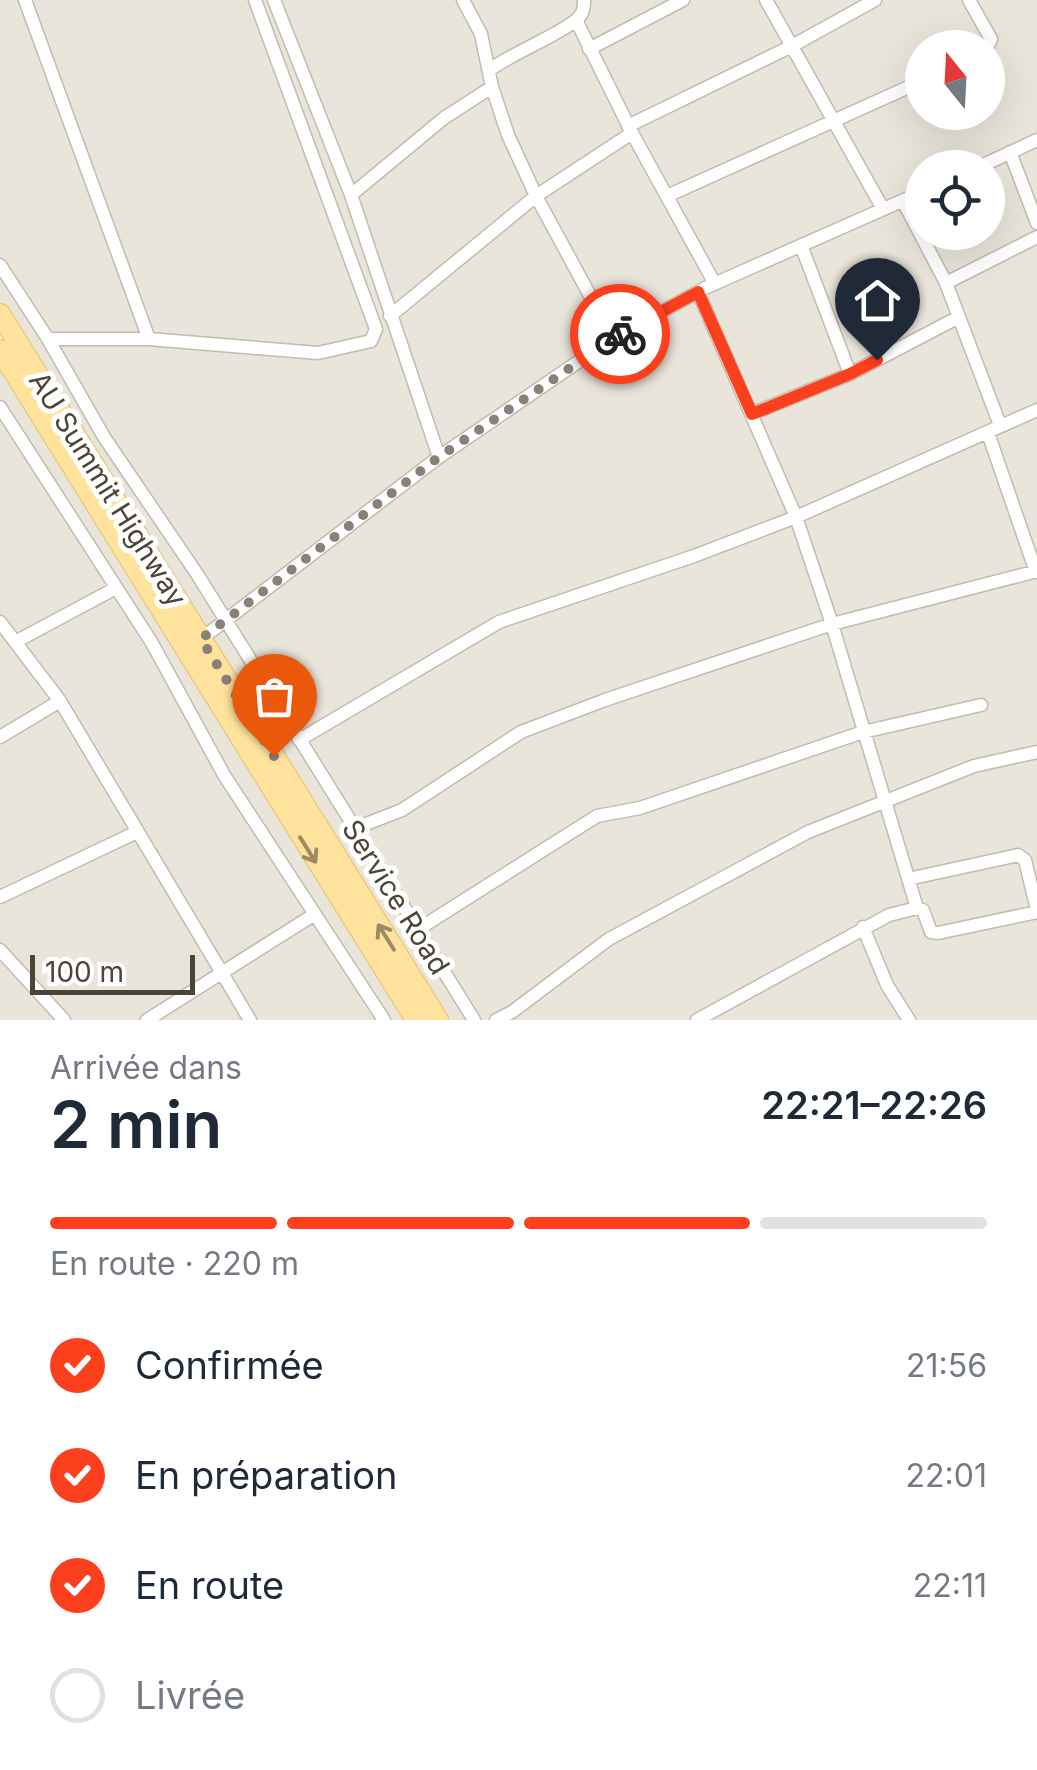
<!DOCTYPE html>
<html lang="fr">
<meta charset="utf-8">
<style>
body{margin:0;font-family:Inter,sans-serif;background:#f2f2f3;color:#1f2937;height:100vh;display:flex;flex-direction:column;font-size:38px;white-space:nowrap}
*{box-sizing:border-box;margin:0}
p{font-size:32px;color:#747a83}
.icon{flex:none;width:55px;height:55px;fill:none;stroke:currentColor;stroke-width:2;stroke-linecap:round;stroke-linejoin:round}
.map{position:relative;height:1020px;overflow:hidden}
.side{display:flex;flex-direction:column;background:#fff;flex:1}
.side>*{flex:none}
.needle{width:65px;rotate:342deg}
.tools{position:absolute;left:905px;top:30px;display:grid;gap:20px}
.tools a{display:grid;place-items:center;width:100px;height:100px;border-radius:50%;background:#fff;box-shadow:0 10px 40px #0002;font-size:50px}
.scale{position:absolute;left:30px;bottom:25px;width:165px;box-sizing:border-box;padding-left:10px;border:5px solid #4b4439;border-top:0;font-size:28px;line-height:35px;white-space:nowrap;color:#4b4439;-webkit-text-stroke:8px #fff;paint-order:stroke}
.pin{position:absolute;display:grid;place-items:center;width:85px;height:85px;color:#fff;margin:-102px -42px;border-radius:50% 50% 50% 0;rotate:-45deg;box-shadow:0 0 10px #0007}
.pin .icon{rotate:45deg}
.courier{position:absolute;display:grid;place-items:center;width:100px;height:100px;margin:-50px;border:8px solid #fc3f1d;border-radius:50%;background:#fff;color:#222;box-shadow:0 2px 12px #0007}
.headline em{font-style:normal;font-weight:600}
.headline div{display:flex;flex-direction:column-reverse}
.headline{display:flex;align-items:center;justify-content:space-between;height:170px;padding:0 50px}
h1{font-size:65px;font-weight:600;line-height:75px}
.bar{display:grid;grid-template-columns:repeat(4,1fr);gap:15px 10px;align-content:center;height:120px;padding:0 50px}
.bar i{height:12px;border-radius:8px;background:#e0e1e3}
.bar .on{background:#fc3f1d}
.bar p{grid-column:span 4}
ol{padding:0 50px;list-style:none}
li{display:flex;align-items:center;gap:30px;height:110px}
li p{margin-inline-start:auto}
li .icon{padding:10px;border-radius:50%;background:#fc3f1d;color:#fff;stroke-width:4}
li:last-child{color:#747a83}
li i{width:55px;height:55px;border:5px solid #e0e1e3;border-radius:50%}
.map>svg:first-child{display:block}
.residential{fill:#eae5da;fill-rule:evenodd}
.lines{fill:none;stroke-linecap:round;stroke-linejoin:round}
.minor-casing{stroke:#c2bbae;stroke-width:15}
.primary-casing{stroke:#e6c16a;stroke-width:22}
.minor{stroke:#fff;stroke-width:12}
.primary{stroke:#ffe39c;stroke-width:20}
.oneway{stroke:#9c8c66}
.done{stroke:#878178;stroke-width:10;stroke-dasharray:0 18}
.route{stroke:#fc3f1d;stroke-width:12}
.labels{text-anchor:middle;stroke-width:10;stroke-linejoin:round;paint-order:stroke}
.street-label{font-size:28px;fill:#4b4439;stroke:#fff}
</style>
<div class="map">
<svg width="1037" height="1020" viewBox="0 0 1037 1020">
<rect width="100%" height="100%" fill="#f6f3ec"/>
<!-- residential -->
<path class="residential" d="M0,0H1037V1020H440L0,323ZM922,48H988V112H922ZM922,168H988V232H922Z
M0,365L412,1020H0Z"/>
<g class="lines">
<!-- minor casing -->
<g class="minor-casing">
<path id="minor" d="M25,0L149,339L318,353L371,341L376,329L255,0
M274,0L351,195L439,457
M463,0L481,34L492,87L508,135L536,196L613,338
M766,0L883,209
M969,0L991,39L987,48
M576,20L632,133L715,284
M589,49L683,0
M491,69C517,51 552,38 575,21C583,15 584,9 584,0
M628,126L792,46L875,0
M1010,152L1037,223
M977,168L1037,140
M351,195L444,118L492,87
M667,196L922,81
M903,201L946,283L1000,425
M801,245L850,374
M0,265L48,339L104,437L197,574L474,1020
M946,283L1037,237
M698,292L796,517L832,624L917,908
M390,316L536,196L632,133
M48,339H149
M0,407L152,643L224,775L384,1020
M751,414L850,374L957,318
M988,433L1036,572
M0,622L60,701L250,1020
M201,639L439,457L613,338L705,288L922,192
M15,642L116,588
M0,737L60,701
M299,740L499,622L694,556L796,517L1037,410
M353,829L402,810L521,732L605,700L832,624L1037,571
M908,879L1018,855L1025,860L1037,910
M0,897L137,832
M863,927L887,985L909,1020
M417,930L597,816L640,808L863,732L981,705
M0,950L64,1020
M147,1020L315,914
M496,1020L512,1012L609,939L808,832L974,766L1037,752
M697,1020L889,915L917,908L923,910L931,932L938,933L1037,912"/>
</g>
<!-- primary casing -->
<g class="primary-casing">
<path id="primary" d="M0,314L438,1020
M0,350C139,573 277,797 416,1020"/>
</g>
<!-- minor -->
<use href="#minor" class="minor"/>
<!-- primary -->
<use href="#primary" class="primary"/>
</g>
<!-- one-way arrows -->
<defs><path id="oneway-shaft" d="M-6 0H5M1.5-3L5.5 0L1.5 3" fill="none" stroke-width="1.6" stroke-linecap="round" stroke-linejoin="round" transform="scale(2.5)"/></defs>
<g class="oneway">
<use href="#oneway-shaft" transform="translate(308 850) rotate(58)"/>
<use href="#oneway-shaft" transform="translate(386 937) rotate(-122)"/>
</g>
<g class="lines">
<!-- done -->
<path class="done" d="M274,756L201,639L439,457L620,334"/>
<!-- route -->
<path class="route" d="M620,334L698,292L752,414L850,374L877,360"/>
</g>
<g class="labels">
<!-- street labels -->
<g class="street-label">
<text transform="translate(108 489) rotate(58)" y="10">AU Summit Highway</text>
<text transform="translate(396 897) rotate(58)" y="10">Service Road</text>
</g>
</g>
</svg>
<div class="tools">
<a><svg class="needle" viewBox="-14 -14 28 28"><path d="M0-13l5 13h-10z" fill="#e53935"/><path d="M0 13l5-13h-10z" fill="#747a83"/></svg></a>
<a><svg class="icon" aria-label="locate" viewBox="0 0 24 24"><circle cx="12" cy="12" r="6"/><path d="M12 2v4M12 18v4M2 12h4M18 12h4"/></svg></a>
</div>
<div class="scale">100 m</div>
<div class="pin" style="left:274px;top:756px;background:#ea580c"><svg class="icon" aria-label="bag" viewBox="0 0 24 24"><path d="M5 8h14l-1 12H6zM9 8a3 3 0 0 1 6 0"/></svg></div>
<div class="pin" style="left:877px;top:360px;background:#1f2937"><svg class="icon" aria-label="home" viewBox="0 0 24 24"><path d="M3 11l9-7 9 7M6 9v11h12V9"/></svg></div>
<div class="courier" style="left:620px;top:334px"><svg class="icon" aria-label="bike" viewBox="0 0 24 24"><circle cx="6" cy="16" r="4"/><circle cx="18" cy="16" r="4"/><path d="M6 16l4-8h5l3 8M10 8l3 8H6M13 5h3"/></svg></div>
</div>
<section class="side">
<div class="headline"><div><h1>2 min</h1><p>Arrivée dans</p></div><em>22:21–22:26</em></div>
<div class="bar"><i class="on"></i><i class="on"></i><i class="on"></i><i></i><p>En route · 220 m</p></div>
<ol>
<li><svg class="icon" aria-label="check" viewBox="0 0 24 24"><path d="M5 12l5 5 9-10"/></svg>Confirmée<p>21:56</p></li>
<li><svg class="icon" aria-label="check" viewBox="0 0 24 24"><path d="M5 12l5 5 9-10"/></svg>En préparation<p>22:01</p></li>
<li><svg class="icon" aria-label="check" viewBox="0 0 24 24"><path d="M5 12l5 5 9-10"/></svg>En route<p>22:11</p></li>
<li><i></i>Livrée</li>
</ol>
</section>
